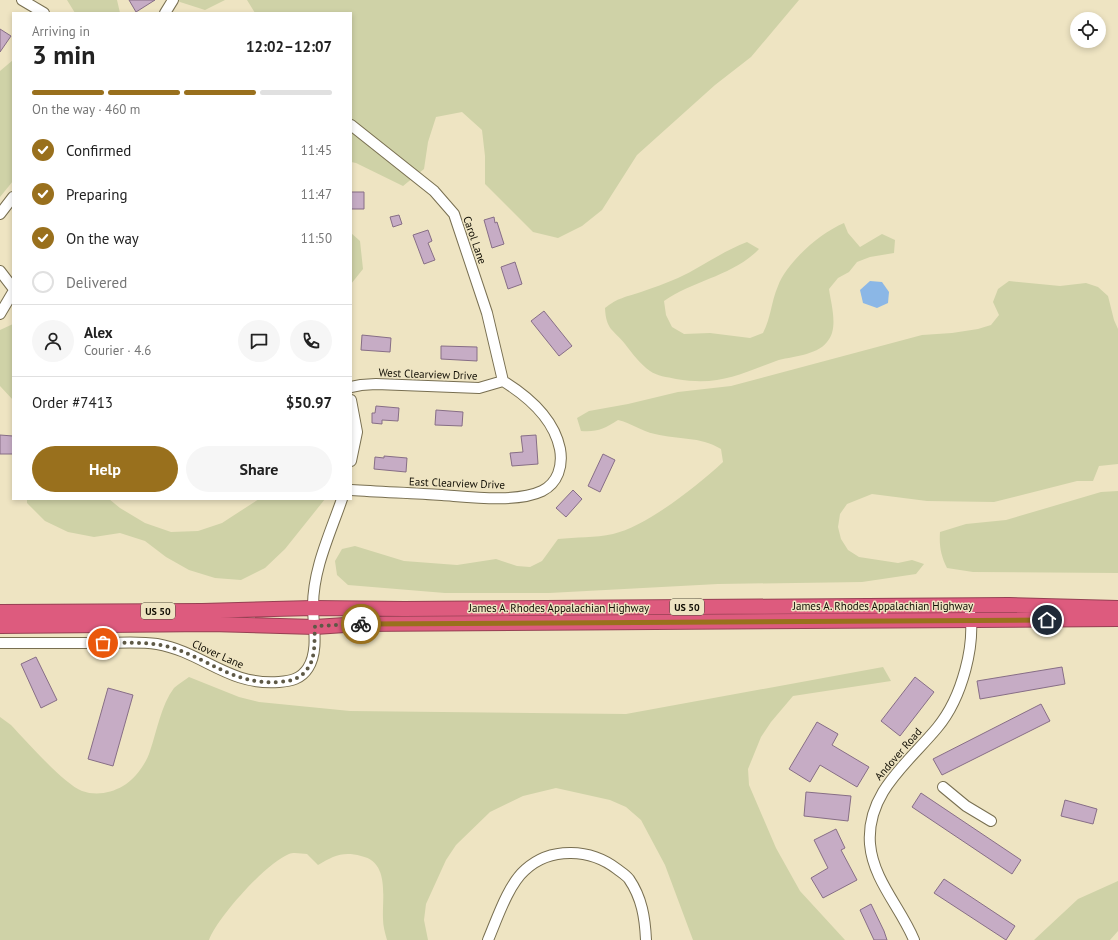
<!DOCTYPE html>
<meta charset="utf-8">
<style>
body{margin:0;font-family:"PT Sans",sans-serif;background:#f6f6f6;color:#222;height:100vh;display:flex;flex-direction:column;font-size:15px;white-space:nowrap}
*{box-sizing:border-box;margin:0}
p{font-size:13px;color:#767676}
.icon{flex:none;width:22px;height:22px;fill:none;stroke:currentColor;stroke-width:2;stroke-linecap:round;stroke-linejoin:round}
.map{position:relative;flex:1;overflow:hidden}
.sheet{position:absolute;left:12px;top:12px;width:340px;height:488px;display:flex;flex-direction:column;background:#fff;border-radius:0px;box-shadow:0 2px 6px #0003}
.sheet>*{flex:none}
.tools{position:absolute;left:1070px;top:12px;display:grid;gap:8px}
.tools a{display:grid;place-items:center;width:36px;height:36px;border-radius:50%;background:#fff;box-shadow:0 2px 6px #0003;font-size:20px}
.pin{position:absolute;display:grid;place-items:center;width:34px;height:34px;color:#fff;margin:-17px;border:2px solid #fff;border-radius:50%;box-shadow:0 1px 4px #0007}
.courier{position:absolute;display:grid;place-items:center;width:40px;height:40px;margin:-20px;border:3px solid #99701d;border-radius:50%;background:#fff;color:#222;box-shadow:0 1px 5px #0007}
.summary em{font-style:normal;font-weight:800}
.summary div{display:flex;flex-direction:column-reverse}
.summary{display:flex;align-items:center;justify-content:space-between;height:68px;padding:0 20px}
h1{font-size:26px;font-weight:800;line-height:30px}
.bar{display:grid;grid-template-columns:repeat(4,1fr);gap:6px 4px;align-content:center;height:48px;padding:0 20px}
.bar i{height:5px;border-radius:3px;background:#e0e0e0}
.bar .on{background:#99701d}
.bar p{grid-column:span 4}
.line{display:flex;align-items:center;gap:10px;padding:0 20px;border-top:1px solid #e0e0e0}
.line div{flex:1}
.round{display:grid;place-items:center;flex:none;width:42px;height:42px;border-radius:21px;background:#f6f6f6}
ol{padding:0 20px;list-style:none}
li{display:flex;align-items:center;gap:12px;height:44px}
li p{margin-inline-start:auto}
li .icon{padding:4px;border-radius:50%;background:#99701d;color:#fff;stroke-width:4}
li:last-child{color:#767676}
li i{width:22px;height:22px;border:2px solid #e0e0e0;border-radius:50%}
.action{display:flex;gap:8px;margin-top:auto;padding:8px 20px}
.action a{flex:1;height:46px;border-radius:24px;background:#99701d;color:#fff;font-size:16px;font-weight:800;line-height:46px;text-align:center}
.action a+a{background:#f6f6f6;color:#222}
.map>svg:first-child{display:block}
.green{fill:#cfd2a7}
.water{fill:#8bb7e6}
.building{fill:#c6acc5;stroke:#876e86}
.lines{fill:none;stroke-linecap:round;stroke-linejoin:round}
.minor-casing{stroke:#786f51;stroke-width:12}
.highway-casing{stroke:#964053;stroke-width:16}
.minor{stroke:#fff;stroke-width:10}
.highway{stroke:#dd5b7e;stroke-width:14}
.done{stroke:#5e5946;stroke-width:4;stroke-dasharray:0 7.2}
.route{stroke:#99701d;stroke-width:5}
.labels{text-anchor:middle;stroke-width:3;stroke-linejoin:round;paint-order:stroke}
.shield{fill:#eee4c2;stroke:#534e3d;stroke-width:1}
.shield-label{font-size:10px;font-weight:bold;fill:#110e04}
.street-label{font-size:11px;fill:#110e04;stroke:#eee4c2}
</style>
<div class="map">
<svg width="1118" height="940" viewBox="0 0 1118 940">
<rect width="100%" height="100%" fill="#eee4c2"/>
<!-- green -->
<path class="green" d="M67,0H117L120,13H75Z
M177,0H225L205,10L180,2Z
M247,0H799L751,57L715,85L637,155L602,210L582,226L558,238L533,232L485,184V156L482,130L462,112L436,117L428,142L424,169L403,186L356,163L351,162V13H255Z
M13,60V181L0,197V71Z
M844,223L848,233L860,247L882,234L895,240L894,253L870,257L857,262L849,272L838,278L829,289C831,304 839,329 827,342C816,356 791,356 776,361C737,375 719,386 676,379C667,377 657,376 650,371C640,364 632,353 625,344C613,329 606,330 605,308C617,298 626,297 641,292C653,288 666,283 678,278C702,267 723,251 747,242L759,249C733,276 694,280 664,301L666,315L672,327L684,334L710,333L750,338L763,333C771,318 771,302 778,286C787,262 820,233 844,223Z
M351,233L360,241L363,269L351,284Z
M1009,281L1060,286L1086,283L1098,287L1108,296L1114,320L1118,329V464L1099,466L1093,481H1077L994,502L927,501L872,494L847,504L840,514L838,527L841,539L848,550L859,557L898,563L912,560L924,564L916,574L862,582L718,584L549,593H445L348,585L337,575L335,561L342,549L355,546L404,561L457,565L496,559L517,566L530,567L542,561L558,539C576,537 595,538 613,534C647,526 697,486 723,462L721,449C699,436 679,440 655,434C641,431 631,423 618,420C604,429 598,432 581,431L577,418L589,411L628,404L678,392L731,386L922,335L952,333L978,329L991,325L999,315L993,302L998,289Z
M13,324V400L0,386V330Z
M1118,491V573L973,572L947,568C941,556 939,546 940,532L966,524L1006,520L1101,492Z
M27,499H109L120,508L145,523L171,532L198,531L222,523L259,499H325L285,549L265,568L241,580L215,578L189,570L166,557L145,541L120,533L94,537L68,532L45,521L27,503Z
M883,667L891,681L793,696L771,722L761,737L748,769L749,785L776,848L800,891L845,940H693L665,865L641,820L626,807L610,800L556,788L523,796L490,812L456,845L446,860L426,904L424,920L428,940H387C385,933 383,926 383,919C382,897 390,862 361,856C343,851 333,856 318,865L307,854C302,854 294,852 289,854C266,863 217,918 209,940H0V717L11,725C26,741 64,784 82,791C96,796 111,793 123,786C135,779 146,764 150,751C157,731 161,705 174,688C178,684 184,681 189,677L239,697L259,702L350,711L626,714Z
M1118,881V931L1110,940H1034L1078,899Z"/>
<!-- water -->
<path class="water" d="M870,281L882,282L889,292L888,303L877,308L863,303L860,290Z"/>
<!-- building -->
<path class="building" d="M129,0H155L136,12Z
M0,29L11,36L0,52Z
M351,192H364V209H351Z
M399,215L402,224L393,227L390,217Z
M494,217L495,223L497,222L504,244L492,248L484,220Z
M428,230L432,241L428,243L435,260L424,264L413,235Z
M515,262L522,284L508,289L501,267Z
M544,311L572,346L559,356L531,321Z
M362,335L391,338L390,352L361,350Z
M441,346L477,347V361L441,359Z
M376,406L399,408L398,421L382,420V424L372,423V413H375Z
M436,410L463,412L462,426L435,425Z
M0,435L13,436V454H0Z
M536,435L538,464L512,466L510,453L523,452L521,436Z
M603,454L615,460L600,492L588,486Z
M384,456L407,458L406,472L374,469L375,457L384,458Z
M573,490L582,499L566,517L556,508Z
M36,657L57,700L41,708L21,664Z
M1062,667L1065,684L980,699L977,681Z
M915,677L934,692L900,736L881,721Z
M108,688L133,695L113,766L88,759Z
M1041,704L1050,721L942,775L933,759Z
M817,722L838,734L832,745L869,767L857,787L820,765L810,782L789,769Z
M806,792L851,796L848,821L804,816Z
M921,793L1021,860L1012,874L912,807Z
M1065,800L1097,809L1093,824L1061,816Z
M836,829L845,848L841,850L857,880L823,898L811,878L828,868L814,840Z
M944,879L1015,926L1006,940L934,893Z
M871,904L884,931L887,940H874L860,910Z"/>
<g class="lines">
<!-- minor casing -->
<g class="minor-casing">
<path id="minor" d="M22,0L44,13
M165,13L173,0
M351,125L434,191L454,214L487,313L503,381
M0,214L13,197
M0,271L13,288
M0,314L13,292
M351,387L361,385L376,384L479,388L503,381
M351,400L357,432L351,461
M351,490C381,492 412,493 442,495C470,497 517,503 542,491C558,483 563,466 560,449C554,419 529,397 503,381
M0,643C33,643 66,643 100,643C119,643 138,641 157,644C203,652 228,686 279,682C291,681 301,679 308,668C319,651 313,625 313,606C313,569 330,534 342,499
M943,787L966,806L991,821
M488,940C497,919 508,885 525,870C551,846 591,849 617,869C621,872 626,875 629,879C642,898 645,918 646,940
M914,940C901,908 873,880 870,844C866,793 908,763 937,728C962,698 977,643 969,606"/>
</g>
<!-- highway casing -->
<g class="highway-casing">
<path id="highway" d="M0,612L202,611L313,608L404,609L1009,605L1118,608
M0,626L211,624L315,627L360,624L1118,619"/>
</g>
<!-- minor -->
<use href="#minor" class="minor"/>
<!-- highway -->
<use href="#highway" class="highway"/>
</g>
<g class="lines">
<!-- done -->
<path class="done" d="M103,643C126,643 150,641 173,648C212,661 235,685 279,682C291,681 301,679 308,668C316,657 314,640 315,626L361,624"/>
<!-- route -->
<path class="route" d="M361,624L1047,620"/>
</g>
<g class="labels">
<!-- shield labels -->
<g class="shield">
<rect x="670" y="599" width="34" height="16" rx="3"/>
<rect x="141" y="603" width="34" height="16" rx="3"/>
</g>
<g class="shield-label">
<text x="687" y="611">US 50</text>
<text x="158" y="615">US 50</text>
</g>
<!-- street labels -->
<g class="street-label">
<text transform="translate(475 240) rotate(71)" y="4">Carol Lane</text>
<text transform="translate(428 374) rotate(2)" y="4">West Clearview Drive</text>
<text transform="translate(457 483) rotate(2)" y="4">East Clearview Drive</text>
<text x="883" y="610">James A. Rhodes Appalachian Highway</text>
<text x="559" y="612">James A. Rhodes Appalachian Highway</text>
<text transform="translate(218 654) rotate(24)" y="4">Clover Lane</text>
<text transform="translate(898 754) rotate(-49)" y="4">Andover Road</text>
</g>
</g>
</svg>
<div class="tools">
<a><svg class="icon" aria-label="locate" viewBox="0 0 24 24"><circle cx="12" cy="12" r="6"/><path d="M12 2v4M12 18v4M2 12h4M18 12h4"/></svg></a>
</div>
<div class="pin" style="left:103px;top:643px;background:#ea580c"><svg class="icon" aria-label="bag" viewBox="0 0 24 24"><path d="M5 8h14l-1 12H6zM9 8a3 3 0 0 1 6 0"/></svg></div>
<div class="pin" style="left:1047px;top:620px;background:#1f2937"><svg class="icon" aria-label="home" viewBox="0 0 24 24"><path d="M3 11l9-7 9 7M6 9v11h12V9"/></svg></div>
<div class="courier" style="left:361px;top:624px"><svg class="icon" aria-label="bike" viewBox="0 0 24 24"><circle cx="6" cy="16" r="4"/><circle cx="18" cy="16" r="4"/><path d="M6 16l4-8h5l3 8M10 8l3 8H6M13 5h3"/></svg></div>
<section class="sheet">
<div class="summary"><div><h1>3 min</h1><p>Arriving in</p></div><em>12:02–12:07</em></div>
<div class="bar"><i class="on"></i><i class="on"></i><i class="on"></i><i></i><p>On the way · 460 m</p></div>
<ol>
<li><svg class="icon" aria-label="check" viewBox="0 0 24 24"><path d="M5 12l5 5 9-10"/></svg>Confirmed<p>11:45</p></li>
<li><svg class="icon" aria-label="check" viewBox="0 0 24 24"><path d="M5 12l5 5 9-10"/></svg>Preparing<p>11:47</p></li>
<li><svg class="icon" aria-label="check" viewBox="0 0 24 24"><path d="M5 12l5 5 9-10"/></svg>On the way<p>11:50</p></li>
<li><i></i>Delivered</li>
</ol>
<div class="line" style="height:72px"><a class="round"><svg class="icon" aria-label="person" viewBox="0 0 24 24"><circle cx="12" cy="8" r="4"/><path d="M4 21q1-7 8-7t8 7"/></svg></a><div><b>Alex</b><p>Courier · 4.6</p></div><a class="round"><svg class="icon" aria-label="chat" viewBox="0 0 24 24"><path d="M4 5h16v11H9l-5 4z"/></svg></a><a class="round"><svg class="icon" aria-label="phone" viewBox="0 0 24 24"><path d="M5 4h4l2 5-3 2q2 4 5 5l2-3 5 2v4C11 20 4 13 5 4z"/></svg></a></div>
<div class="line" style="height:52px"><div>Order #7413</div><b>$50.97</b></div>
<div class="action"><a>Help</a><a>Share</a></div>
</section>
</div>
